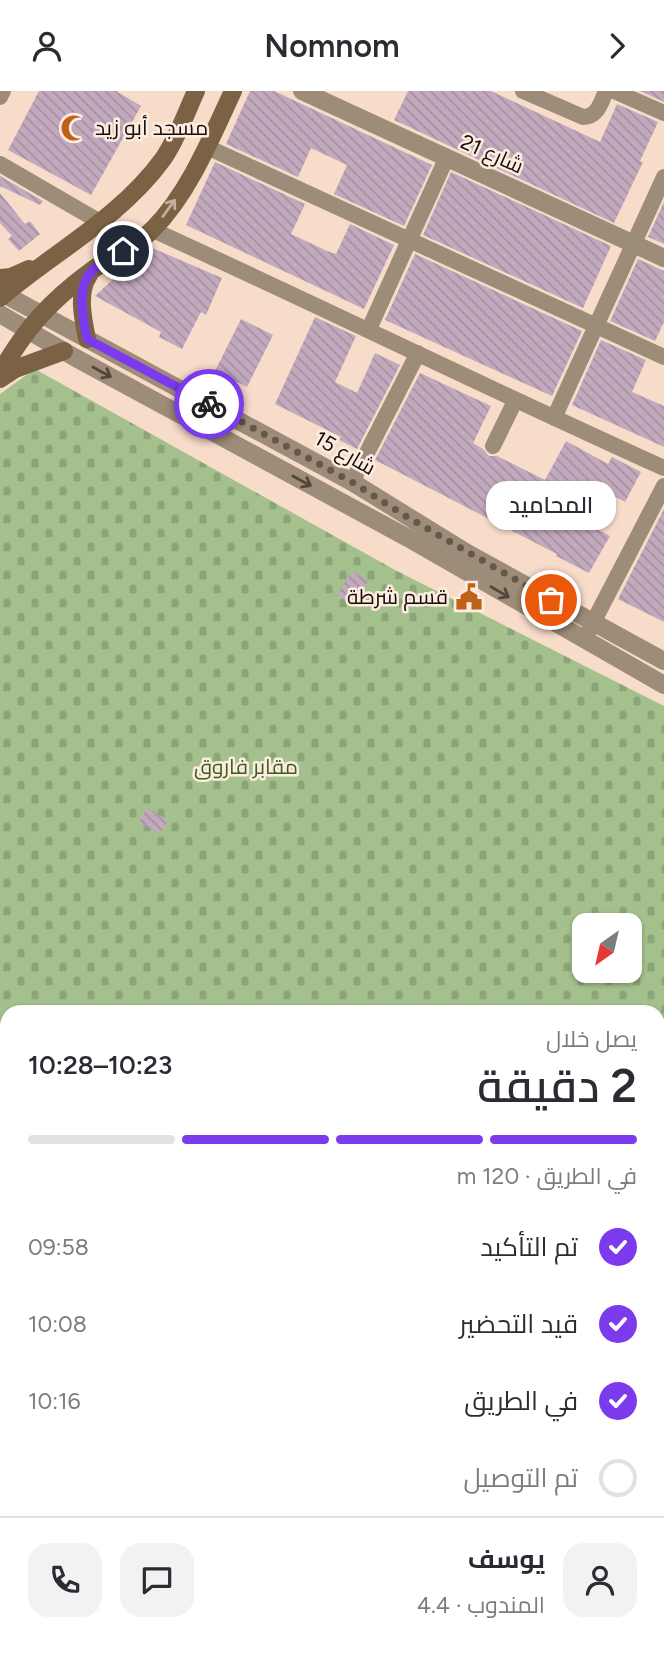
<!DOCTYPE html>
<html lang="ar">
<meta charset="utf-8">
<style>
body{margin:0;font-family:Figtree,Cairo,sans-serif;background:#f2f2f3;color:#2b2b33;direction:rtl;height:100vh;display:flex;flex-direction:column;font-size:26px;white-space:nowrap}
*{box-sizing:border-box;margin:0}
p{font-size:23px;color:#7c7c81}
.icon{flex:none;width:38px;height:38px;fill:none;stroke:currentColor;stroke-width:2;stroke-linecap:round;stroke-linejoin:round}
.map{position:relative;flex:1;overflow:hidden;direction:ltr}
.drawer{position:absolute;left:0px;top:914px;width:665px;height:653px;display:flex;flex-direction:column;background:#fff;border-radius:21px 21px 0 0;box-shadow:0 2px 5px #0004;direction:rtl}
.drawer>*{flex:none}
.needle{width:46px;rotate:214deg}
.fabs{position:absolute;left:572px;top:822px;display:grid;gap:14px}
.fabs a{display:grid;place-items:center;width:70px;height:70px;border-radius:14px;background:#fff;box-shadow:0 2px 5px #0004;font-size:35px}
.pin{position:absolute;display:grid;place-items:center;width:60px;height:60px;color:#fff;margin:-30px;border:4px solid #fff;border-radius:50%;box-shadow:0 2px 7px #0007}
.courier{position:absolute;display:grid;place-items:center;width:70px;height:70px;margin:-35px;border:5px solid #7c3aed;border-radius:50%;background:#fff;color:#222;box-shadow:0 2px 9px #0007}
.bubble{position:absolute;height:49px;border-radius:21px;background:#fff;box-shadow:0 2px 5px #0004;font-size:23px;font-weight:600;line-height:49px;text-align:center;direction:rtl}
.head em{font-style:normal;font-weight:600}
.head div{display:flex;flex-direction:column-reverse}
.head{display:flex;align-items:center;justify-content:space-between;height:119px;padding:0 28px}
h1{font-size:46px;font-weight:600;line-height:52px}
.bar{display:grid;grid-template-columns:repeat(4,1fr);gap:10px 7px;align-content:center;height:84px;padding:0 28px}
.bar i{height:9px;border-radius:5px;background:#e1e1e2}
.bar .active{background:#7c3aed}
.bar p{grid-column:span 4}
.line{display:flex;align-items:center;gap:18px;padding:0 28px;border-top:2px solid #e1e1e2}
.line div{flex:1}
.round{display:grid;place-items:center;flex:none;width:74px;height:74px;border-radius:21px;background:#f2f2f3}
ol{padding:0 28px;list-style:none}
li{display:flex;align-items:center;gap:21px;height:77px}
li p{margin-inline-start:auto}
li .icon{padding:7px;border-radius:50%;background:#7c3aed;color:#fff;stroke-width:4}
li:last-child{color:#7c7c81}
li i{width:38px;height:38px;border:4px solid #e1e1e2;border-radius:50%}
header{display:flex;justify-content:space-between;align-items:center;height:91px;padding:0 28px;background:#fff;font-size:32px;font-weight:600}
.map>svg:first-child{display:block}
.cemetery{fill:url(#cemetery-stones);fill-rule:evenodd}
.building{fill:url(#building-back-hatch)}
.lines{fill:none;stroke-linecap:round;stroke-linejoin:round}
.minor{stroke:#9d8c78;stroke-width:16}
.tertiary{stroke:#9d8c78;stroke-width:18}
.secondary{stroke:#7b6245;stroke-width:18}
.oneway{stroke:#c2ae9b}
.oneway2{stroke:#53473a}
.done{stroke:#66564c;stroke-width:7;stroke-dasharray:0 12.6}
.route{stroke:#7c3aed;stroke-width:9}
.labels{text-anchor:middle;stroke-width:5;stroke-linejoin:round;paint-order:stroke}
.poi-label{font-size:21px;fill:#170e08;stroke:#fdece1;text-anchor:start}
.street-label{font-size:21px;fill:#170e08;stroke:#fdece1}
.park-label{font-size:21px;fill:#3d6017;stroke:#fdece1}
</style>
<header><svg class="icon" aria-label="forward" viewBox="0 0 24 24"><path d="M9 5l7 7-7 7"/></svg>Nomnom<svg class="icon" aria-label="person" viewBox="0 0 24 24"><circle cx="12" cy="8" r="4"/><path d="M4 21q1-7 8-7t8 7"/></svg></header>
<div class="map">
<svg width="664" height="1566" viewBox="0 0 664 1566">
<defs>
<pattern id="cemetery-stones" width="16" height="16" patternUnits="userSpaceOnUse" patternTransform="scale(1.75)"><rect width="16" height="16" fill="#a3c08d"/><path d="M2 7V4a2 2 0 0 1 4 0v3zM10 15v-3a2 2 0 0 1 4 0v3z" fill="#8ca478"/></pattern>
<pattern id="building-back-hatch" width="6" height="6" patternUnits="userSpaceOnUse" patternTransform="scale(1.75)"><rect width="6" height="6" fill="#c2a9bd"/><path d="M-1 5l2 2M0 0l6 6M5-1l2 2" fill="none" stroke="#a690a1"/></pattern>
</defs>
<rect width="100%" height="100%" fill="#f8dcca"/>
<!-- cemetery -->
<path class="cemetery" d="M35,278L395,479L664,615V1566H367L353,1559H658V920H7V1395L0,1392V303ZM584,835H630V880H584Z"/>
<!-- building -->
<path class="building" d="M39,0H116L141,15L91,104L8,59Z
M250,0H274L432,74L404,135L334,103L347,74L311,57L298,86L226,53Z
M408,0H491L600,51L617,13L658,31L640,70L643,71L614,132L394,29Z
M640,0H664V11Z
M215,71L305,113L291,143L327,160L336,163L350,133L394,154L364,218L186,134Z
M451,81L611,155L583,217L423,144Z
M0,85L43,110L40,114L0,95Z
M0,102L25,133L30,130L40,143L19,160L8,148L12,145L0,132Z
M664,111V153L648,146Z
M150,156L222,187L206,224L201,221L182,258L159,246L161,241L95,205L123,179L128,182Z
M415,163L582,240L552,305L385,229Z
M638,168L664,180V231L655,250L610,230Z
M315,226L356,245L335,291L357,302L375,262L400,274L357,358L339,349L341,346L275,313Z
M241,228L273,244L247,296L215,280Z
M601,249L646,269L632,301L664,315V356L572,314Z
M420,282L491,315L473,352L483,358L489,365H497L545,389L566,350L608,373L612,366L641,381L625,411L593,394L585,406L575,426L610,445L589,482L556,465L557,463L375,369Z
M664,418V531L618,508Z
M352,480L368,490L353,514L337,504Z
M147,717L168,729L160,743L139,732Z"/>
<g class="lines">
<!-- minor -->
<path class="minor" d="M523,0L583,26C598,26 601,11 606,0
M614,0L664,22
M0,6L3,0
M207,56L664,266
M0,73L100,131
M153,139C324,217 493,300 664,377
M369,238L446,68
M554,327L664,86
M493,355L515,310
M352,391L418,262
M584,549L664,395
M112,1566L116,1559"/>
<!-- tertiary -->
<path class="tertiary" d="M302,0L664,167
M0,201L352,391L467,462L664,570
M0,223L74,266L408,447L664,594
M0,1481L7,1484
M172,1559L186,1566"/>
<!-- secondary -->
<path class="secondary" d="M0,187L11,186L29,178
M0,207C54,161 120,127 163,68C177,48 186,22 196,0
M87,248C83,228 77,201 89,184
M0,282C26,237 49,211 91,180C111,165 136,156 153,138C189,102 212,45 233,0
M0,288L15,278L64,260"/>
</g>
<!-- one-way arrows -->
<defs><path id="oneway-shaft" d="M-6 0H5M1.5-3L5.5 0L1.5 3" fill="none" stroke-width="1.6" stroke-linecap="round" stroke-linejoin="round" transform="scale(1.75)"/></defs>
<use class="oneway" href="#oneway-shaft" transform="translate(169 117) rotate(-54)"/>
<g class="oneway2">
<use href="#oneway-shaft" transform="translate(102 281) rotate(29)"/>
<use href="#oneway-shaft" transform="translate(302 390) rotate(29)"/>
<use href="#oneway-shaft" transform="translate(500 501) rotate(30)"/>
</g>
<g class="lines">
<!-- done -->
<path class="done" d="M209,313L352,391L409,427L551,509"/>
<!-- route -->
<path class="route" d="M123,160C114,166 102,171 94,178C75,194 83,227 87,248L209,313"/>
</g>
<!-- icons -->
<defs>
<g id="mosque-bare" transform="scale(2.1)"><path d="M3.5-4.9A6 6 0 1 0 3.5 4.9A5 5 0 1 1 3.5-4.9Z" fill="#bf6118" stroke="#fdece1" stroke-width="2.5" paint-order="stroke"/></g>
<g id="civic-bare" transform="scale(2.1)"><path d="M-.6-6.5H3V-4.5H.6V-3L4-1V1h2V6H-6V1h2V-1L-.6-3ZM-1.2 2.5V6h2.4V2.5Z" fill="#bf6118" stroke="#fdece1" stroke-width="2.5" paint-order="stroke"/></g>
</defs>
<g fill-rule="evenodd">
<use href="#mosque-bare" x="74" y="37"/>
<use href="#civic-bare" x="469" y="506"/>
</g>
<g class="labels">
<!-- poi labels -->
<g class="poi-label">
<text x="95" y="44">مسجد أبو زيد</text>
<text x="448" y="513" text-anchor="end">قسم شرطة</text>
</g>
<!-- street labels -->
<g class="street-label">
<text transform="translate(492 63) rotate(24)" y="7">شارع 21</text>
<text transform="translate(345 362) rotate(30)" y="7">شارع 15</text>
</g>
<!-- park labels -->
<g class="park-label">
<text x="246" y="683">مقابر فاروق</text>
</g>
</g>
</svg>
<div class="fabs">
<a><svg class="needle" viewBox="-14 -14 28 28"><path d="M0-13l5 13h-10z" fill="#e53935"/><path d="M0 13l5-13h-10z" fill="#7c7c81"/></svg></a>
</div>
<div class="pin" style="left:551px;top:509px;background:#ea580c"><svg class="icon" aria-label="bag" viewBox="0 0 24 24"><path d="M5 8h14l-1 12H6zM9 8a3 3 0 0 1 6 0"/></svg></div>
<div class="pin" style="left:123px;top:160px;background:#1f2937"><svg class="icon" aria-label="home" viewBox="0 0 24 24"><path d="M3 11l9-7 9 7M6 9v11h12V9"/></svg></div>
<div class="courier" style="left:209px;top:313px"><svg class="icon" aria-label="bike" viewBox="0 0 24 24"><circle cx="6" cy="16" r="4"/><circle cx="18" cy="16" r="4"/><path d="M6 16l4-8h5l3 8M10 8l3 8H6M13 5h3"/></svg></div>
<div class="bubble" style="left:486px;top:390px;width:130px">المحاميد</div>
<section class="drawer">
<div class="head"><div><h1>2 دقيقة</h1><p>يصل خلال</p></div><em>10:23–10:28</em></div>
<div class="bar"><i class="active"></i><i class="active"></i><i class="active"></i><i></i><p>في الطريق · 120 m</p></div>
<ol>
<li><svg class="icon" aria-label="check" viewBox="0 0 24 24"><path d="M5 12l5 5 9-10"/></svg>تم التأكيد<p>09:58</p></li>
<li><svg class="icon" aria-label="check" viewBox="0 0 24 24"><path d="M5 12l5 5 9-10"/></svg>قيد التحضير<p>10:08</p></li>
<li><svg class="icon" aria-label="check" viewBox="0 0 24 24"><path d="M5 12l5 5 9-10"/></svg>في الطريق<p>10:16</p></li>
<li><i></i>تم التوصيل</li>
</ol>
<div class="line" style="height:126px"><a class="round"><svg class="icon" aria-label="person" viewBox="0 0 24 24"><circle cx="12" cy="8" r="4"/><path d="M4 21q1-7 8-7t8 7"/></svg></a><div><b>يوسف</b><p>المندوب · 4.4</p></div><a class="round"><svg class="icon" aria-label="chat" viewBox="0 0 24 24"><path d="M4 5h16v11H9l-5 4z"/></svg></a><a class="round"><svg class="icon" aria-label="phone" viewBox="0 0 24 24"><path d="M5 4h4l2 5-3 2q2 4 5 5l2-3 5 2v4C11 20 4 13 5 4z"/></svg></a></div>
</section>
</div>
